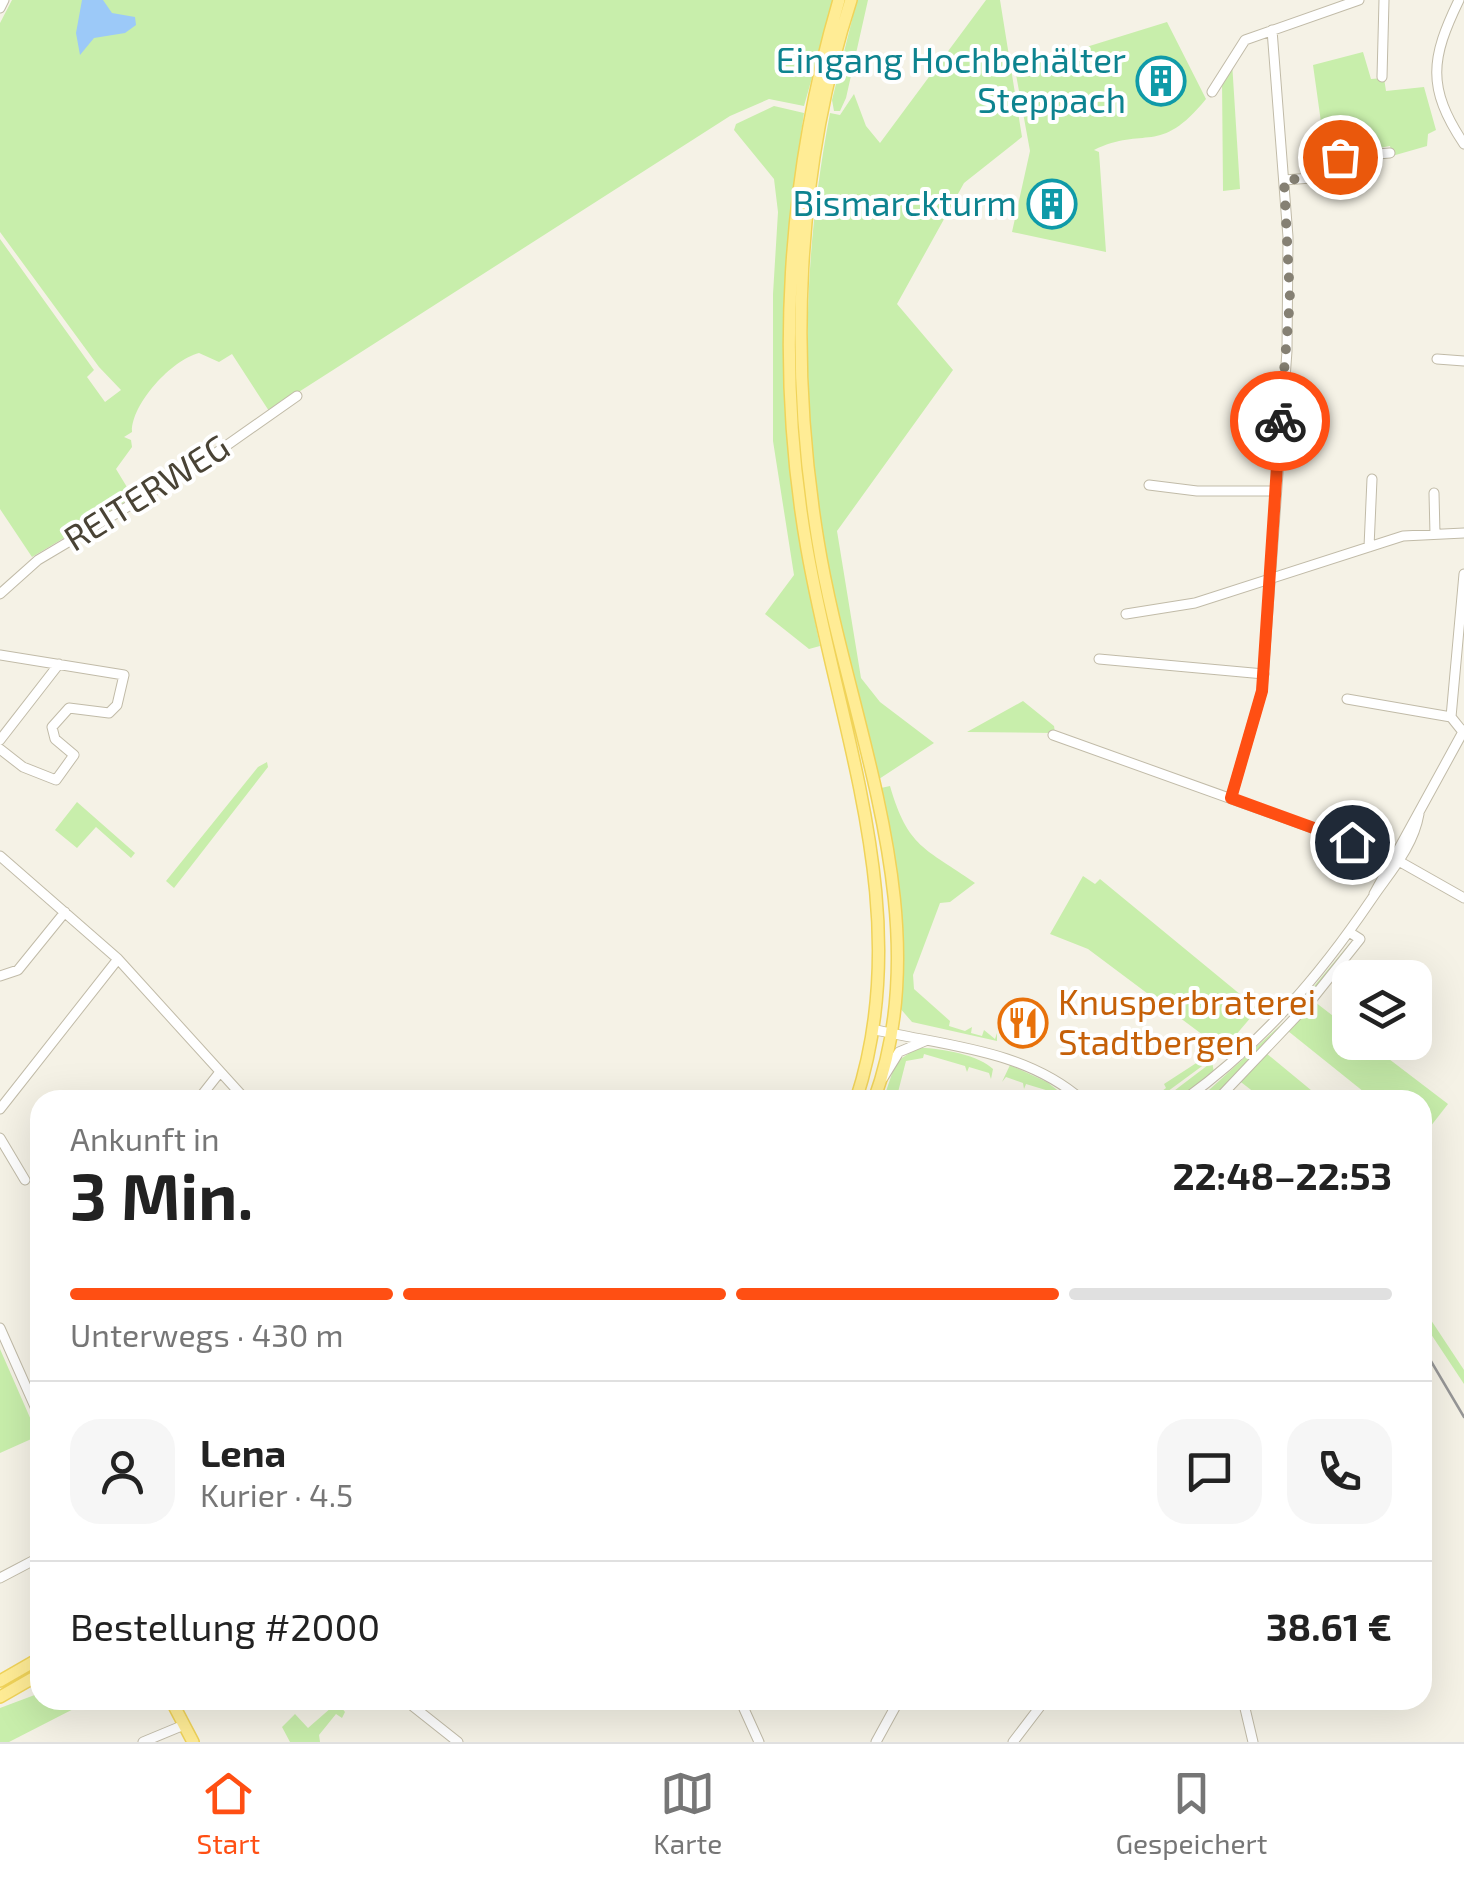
<!DOCTYPE html>
<html lang="de">
<meta charset="utf-8">
<style>
body{margin:0;font-family:"Exo 2",sans-serif;background:#f6f6f6;color:#222;height:100vh;display:flex;flex-direction:column;font-size:38px;white-space:nowrap}
*{box-sizing:border-box;margin:0}
p{font-size:32px;color:#767676}
.icon{flex:none;width:55px;height:55px;fill:none;stroke:currentColor;stroke-width:2;stroke-linecap:round;stroke-linejoin:round}
.map{position:relative;flex:1;overflow:hidden}
.side{position:absolute;left:30px;top:1090px;width:1402px;height:620px;display:flex;flex-direction:column;background:#fff;border-radius:30px;box-shadow:0 10px 40px #0002}
.side>*{flex:none}
.tools{position:absolute;left:1332px;top:960px;display:grid;gap:20px}
.tools a{display:grid;place-items:center;width:100px;height:100px;border-radius:20px;background:#fff;box-shadow:0 10px 40px #0002;font-size:50px}
.pin{position:absolute;display:grid;place-items:center;width:85px;height:85px;color:#fff;margin:-42px;border:5px solid #fff;border-radius:50%;box-shadow:0 2px 10px #0007}
.courier{position:absolute;display:grid;place-items:center;width:100px;height:100px;margin:-50px;border:8px solid #ff4f13;border-radius:50%;background:#fff;color:#222;box-shadow:0 2px 12px #0007}
.summary em{font-style:normal;font-weight:700}
.summary div{display:flex;flex-direction:column-reverse}
.summary{display:flex;align-items:center;justify-content:space-between;height:170px;padding:0 40px}
h1{font-size:65px;font-weight:700;line-height:75px}
.bar{display:grid;grid-template-columns:repeat(4,1fr);gap:15px 10px;align-content:center;height:120px;padding:0 40px}
.bar i{height:12px;border-radius:8px;background:#e0e0e0}
.bar .on{background:#ff4f13}
.bar p{grid-column:span 4}
.line{display:flex;align-items:center;gap:25px;padding:0 40px;border-top:2px solid #e0e0e0}
.line div{flex:1}
.round{display:grid;place-items:center;flex:none;width:105px;height:105px;border-radius:30px;background:#f6f6f6}
.menu{display:flex;justify-content:space-around;align-items:center;height:140px;border-top:2px solid #e0e0e0;background:#fff;font-size:28px;color:#767676}
.menu a{display:grid;justify-items:center;gap:5px}
.menu .on{color:#ff4f13}
.map>svg:first-child{display:block}
.green{fill:#c8eeab}
.water{fill:#9cc9f8}
.lines{fill:none;stroke-linecap:round;stroke-linejoin:round}
.minor-casing{stroke:#c1bba8;stroke-width:11}
.major-casing{stroke:#f0d359;stroke-width:14}
.minor{stroke:#fff;stroke-width:9}
.major{stroke:#ffec95;stroke-width:11}
.tram{stroke:#979797;stroke-width:2.5}
.done{stroke:#858073;stroke-width:10;stroke-dasharray:0 18}
.route{stroke:#ff4f13;stroke-width:12}
.labels{text-anchor:middle;stroke-width:8;stroke-linejoin:round;paint-order:stroke}
.culture-label{font-size:35px;fill:#0d838f;stroke:#fff;text-anchor:end}
.street-label{font-size:35px;fill:#494335;stroke:#fff}
.food-label{font-size:35px;fill:#c56008;stroke:#fff;text-anchor:start}
</style>
<div class="map">
<svg width="1464" height="1742" viewBox="0 0 1464 1742">
<rect width="100%" height="100%" fill="#f5f2e6"/>
<!-- green -->
<path class="green" d="M12,0H834L804,106L769,99L730,116L269,411L232,354L219,362L199,353C171,360 131,405 132,432L124,437L131,440L132,447L116,469L133,497L32,557L0,509V239L94,370L87,377L105,402L121,390L99,367L0,232V23Z
M857,0H868L846,98L840,111H834L832,100Z
M986,0H1000L1022,137L964,183L897,304L953,370L837,531L861,678L880,702L934,743L879,779C813,543 784,356 830,113L840,115L854,94L866,126L880,143Z
M1167,22L1206,99C1159,157 1145,125 1094,150L1099,152L1106,252L1012,232L1030,151L1015,69Z
M1363,52L1371,79L1384,78L1386,91L1424,87L1436,130L1428,134L1427,146L1392,156L1390,146L1326,158L1313,65Z
M1232,62L1240,189L1223,191L1222,79Z
M774,106L804,113C775,302 782,459 820,646L809,649L765,614L794,575L773,441V294L778,212L774,179L734,130L736,124Z
M1023,701L1054,726L1055,733L967,732Z
M267,762L268,767L174,888L166,881L258,767Z
M890,786C908,848 925,848 975,883L950,902L940,903L913,975L914,989L950,1021L949,1026L965,1031L972,1027L971,1033L982,1036L984,1030L995,1039L997,1033V1041L912,1022L899,1007L901,922L881,788Z
M77,802L135,853L131,858L96,827L77,848L55,830Z
M1083,876L1095,884L1100,879L1258,1009L1223,1050L1088,949L1050,934Z
M1350,943C1318,1004 1256,1049 1212,1100H1198L1286,1020Z
M1315,1002L1350,1029V1042L1368,1043L1448,1104L1423,1136L1422,1100H1374L1288,1031Z
M917,1048C937,1047 980,1055 993,1069L991,1079L989,1073L969,1067L967,1072L965,1066L924,1054L923,1058L906,1061L896,1100H883L896,1062Z
M1266,1053L1323,1100H1264L1237,1079Z
M1204,1058L1209,1061L1156,1100H1149L1153,1091L1157,1095L1166,1088L1164,1084Z
M1212,1062L1214,1072C1201,1086 1181,1100 1162,1100Z
M1010,1065L1047,1082L1070,1100H1053L1049,1091L1026,1084L1024,1089L1023,1083L1006,1077L1002,1082Z
M1423,1308L1464,1370V1384L1423,1322Z
M0,1349L38,1436L0,1453Z
M40,1693V1700H91L9,1742H0V1708Z
M340,1700H348L341,1707L345,1712L342,1718L336,1714L319,1735L320,1742H290L282,1727L295,1714L308,1728Z"/>
<!-- water -->
<path class="water" d="M82,0H103L112,13L135,17L136,25L125,33L94,38L80,55L76,33Z"/>
<g class="lines">
<!-- minor casing -->
<g class="minor-casing">
<path id="minor" d="M1459,0C1431,58 1426,87 1464,144
M0,8L4,0
M1382,77L1384,0
M1212,92L1245,40L1359,0
M1284,180L1325,177L1340,157L1390,153
M1437,359L1464,361
M1278,439L1316,442
M1149,485L1197,491H1274
M1434,493L1435,534
M1369,547L1372,479
M0,594L38,560L206,460L297,396
M1126,614L1195,603L1403,536L1464,533
M0,655L124,675L117,705L109,713L69,708L52,727L55,739L74,755L56,780L23,767L0,749
M1099,659L1264,674
M1347,699L1451,717
M1463,732L1451,717L1464,574
M1053,735L1388,855L1464,898
M0,740L59,664
M1231,798L1262,691L1287,351L1288,237L1272,30
M0,856L118,959L246,1100
M1374,894L1464,730
M0,976L18,970L65,912
M876,1030C947,1046 1025,1050 1082,1100
M883,1078L899,1052L925,1041
M198,1100L220,1072
M1184,1100C1261,1044 1318,978 1371,900C1389,873 1413,848 1419,814
M1217,1100L1309,1003L1360,939L1349,932
M0,1109L118,959
M0,1138L25,1180
M0,1328L40,1418
M0,1578L40,1557
M405,1700L458,1742
M740,1700L759,1742
M1243,1700L1253,1742
M143,1742L184,1725
M876,1742L899,1700
M1013,1742L1042,1704"/>
</g>
<!-- major casing -->
<g class="major-casing">
<path id="major" d="M839,0C787,176 775,367 807,549C839,732 917,914 856,1100
M851,0C795,172 789,363 818,541C847,721 941,917 874,1100
M0,1681L40,1658
M0,1697L40,1674
M171,1700L193,1742"/>
</g>
<!-- minor -->
<use href="#minor" class="minor"/>
<!-- major -->
<use href="#major" class="major"/>
<!-- tram -->
<path class="tram" d="M1422,1346L1464,1417"/>
</g>
<g class="lines">
<!-- done -->
<path class="done" d="M1280,421L1290,299L1284,180L1325,177L1340,157"/>
<!-- route -->
<path class="route" d="M1280,421L1262,691L1231,798L1352,842"/>
</g>
<!-- icons -->
<defs>
<g id="building-ring" transform="scale(2.5)"><circle r="9.5" fill="#fff" stroke="#0f9aa8" stroke-width="1.5"/><path d="M-4-6H4V6H1V3H-1V6H-4ZM-2.5-4.3h1.7v1.8h-1.7ZM.8-4.3h1.7v1.8H.8ZM-2.5-1h1.7V.8h-1.7ZM.8-1h1.7V.8H.8Z" fill="#0f9aa8"/></g>
<g id="restaurant-ring" transform="scale(2.5)"><circle r="9.5" fill="#fff" stroke="#e8710a" stroke-width="1.5"/><path d="M-5-6h1v4h1v-4h1v4h1v-4h1v5L-1.5 .5V6h-2V.5L-5-1ZM5-6V6H3V1.5H1.5Q1.5-4 5-6Z" fill="#e8710a"/></g>
</defs>
<g fill-rule="evenodd">
<use href="#building-ring" x="1161" y="81"/>
<use href="#building-ring" x="1052" y="204"/>
<use href="#restaurant-ring" x="1023" y="1023"/>
</g>
<g class="labels">
<!-- culture labels -->
<g class="culture-label">
<text x="1126" y="73">Eingang Hochbehälter<tspan x="1126" dy="40">Steppach</tspan></text>
<text x="1017" y="216">Bismarckturm</text>
</g>
<!-- street labels -->
<g class="street-label">
<text transform="translate(147 493) rotate(-32)" y="12">REITERWEG</text>
</g>
<!-- food labels -->
<g class="food-label">
<text x="1058" y="1015">Knusperbraterei<tspan x="1058" dy="40">Stadtbergen</tspan></text>
</g>
</g>
</svg>
<div class="tools">
<a><svg class="icon" aria-label="layers" viewBox="0 0 24 24"><path d="M12 4l9 5-9 5-9-5zM3 14l9 5 9-5"/></svg></a>
</div>
<div class="pin" style="left:1340px;top:157px;background:#ea580c"><svg class="icon" aria-label="bag" viewBox="0 0 24 24"><path d="M5 8h14l-1 12H6zM9 8a3 3 0 0 1 6 0"/></svg></div>
<div class="pin" style="left:1352px;top:842px;background:#1f2937"><svg class="icon" aria-label="home" viewBox="0 0 24 24"><path d="M3 11l9-7 9 7M6 9v11h12V9"/></svg></div>
<div class="courier" style="left:1280px;top:421px"><svg class="icon" aria-label="bike" viewBox="0 0 24 24"><circle cx="6" cy="16" r="4"/><circle cx="18" cy="16" r="4"/><path d="M6 16l4-8h5l3 8M10 8l3 8H6M13 5h3"/></svg></div>
<section class="side">
<div class="summary"><div><h1>3 Min.</h1><p>Ankunft in</p></div><em>22:48–22:53</em></div>
<div class="bar"><i class="on"></i><i class="on"></i><i class="on"></i><i></i><p>Unterwegs · 430 m</p></div>
<div class="line" style="height:180px"><a class="round"><svg class="icon" aria-label="person" viewBox="0 0 24 24"><circle cx="12" cy="8" r="4"/><path d="M4 21q1-7 8-7t8 7"/></svg></a><div><b>Lena</b><p>Kurier · 4.5</p></div><a class="round"><svg class="icon" aria-label="chat" viewBox="0 0 24 24"><path d="M4 5h16v11H9l-5 4z"/></svg></a><a class="round"><svg class="icon" aria-label="phone" viewBox="0 0 24 24"><path d="M5 4h4l2 5-3 2q2 4 5 5l2-3 5 2v4C11 20 4 13 5 4z"/></svg></a></div>
<div class="line" style="height:130px"><div>Bestellung #2000</div><b>38.61 €</b></div>
</section>
</div>
<nav class="menu">
<a class="on"><svg class="icon" aria-label="home" viewBox="0 0 24 24"><path d="M3 11l9-7 9 7M6 9v11h12V9"/></svg>Start</a>
<a><svg class="icon" aria-label="map" viewBox="0 0 24 24"><path d="M3 6l6-2 6 2 6-2v14l-6 2-6-2-6 2zM9 4v14M15 6v14"/></svg>Karte</a>
<a><svg class="icon" aria-label="saved" viewBox="0 0 24 24"><path d="M7 4h10v16l-5-4-5 4z"/></svg>Gespeichert</a>
</nav>
